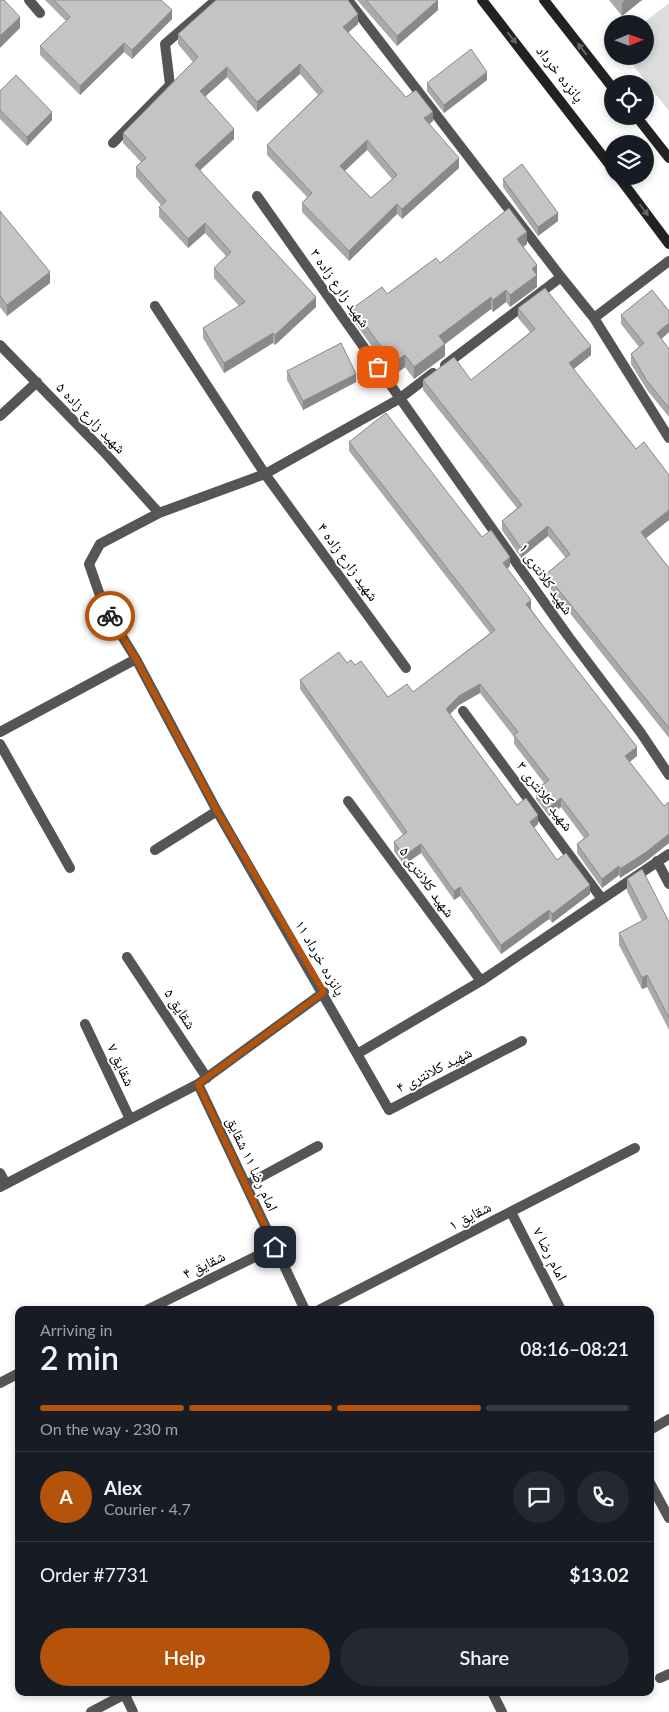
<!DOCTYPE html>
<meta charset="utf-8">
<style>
body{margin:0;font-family:Lato,"Noto Naskh Arabic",sans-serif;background:#242831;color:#f1f3f6;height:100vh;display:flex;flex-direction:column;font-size:19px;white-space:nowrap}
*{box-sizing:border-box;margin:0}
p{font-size:16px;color:#9ea1a6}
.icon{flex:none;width:28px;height:28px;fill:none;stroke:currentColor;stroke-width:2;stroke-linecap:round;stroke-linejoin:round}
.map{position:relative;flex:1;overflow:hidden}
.side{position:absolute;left:15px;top:1306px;width:639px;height:390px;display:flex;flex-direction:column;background:#171b24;border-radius:10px;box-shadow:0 2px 8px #0003}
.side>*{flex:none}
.needle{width:32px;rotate:89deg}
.controls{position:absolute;left:604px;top:15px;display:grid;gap:10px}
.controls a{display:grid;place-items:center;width:50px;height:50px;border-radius:50%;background:#171b24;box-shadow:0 2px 8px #0003;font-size:25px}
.pin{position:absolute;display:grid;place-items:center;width:42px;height:42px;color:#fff;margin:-21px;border-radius:10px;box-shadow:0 2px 8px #0006}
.courier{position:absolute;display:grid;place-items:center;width:50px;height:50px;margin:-25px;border:4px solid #b45309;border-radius:50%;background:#fff;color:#222;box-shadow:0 1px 6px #0007}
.head em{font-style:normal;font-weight:600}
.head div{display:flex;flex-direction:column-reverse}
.head{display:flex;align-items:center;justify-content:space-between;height:85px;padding:0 25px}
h1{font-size:32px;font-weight:600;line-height:38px}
.bar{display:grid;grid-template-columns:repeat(4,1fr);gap:8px 5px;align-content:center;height:60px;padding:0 25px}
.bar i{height:6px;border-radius:4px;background:#363941}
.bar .active{background:#b45309}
.bar p{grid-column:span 4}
.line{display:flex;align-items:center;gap:12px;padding:0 25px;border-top:1px solid #363941}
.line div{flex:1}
.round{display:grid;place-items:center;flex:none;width:52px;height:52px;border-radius:26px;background:#242831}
.primary-button{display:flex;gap:10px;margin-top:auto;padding:10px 25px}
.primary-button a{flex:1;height:58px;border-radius:30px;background:#b45309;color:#fff;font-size:20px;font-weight:600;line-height:58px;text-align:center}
.primary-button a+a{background:#242831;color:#f1f3f6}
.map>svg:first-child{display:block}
.green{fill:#dcdcdc}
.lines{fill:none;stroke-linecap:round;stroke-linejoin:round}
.minor{stroke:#555;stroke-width:10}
.tertiary{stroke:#555;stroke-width:10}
.secondary{stroke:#222;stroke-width:10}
.wall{fill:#a9a9a9;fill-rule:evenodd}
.shaded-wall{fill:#898989}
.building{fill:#c4c4c4;stroke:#898989;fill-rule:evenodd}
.oneway{fill:#646464}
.done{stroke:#595959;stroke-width:5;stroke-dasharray:0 9}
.route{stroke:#b45309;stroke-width:6}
.labels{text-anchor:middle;stroke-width:4;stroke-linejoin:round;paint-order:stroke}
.street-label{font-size:15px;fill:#000;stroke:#fff}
</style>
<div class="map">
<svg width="669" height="1712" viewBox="0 0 669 1712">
<rect width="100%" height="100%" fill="#fff"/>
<!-- green -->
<path class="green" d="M669,3V111L626,56H645V24H642Z"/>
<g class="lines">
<!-- minor -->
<path class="minor" d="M29,0L40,13
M348,0L561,277
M113,143L170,85L165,44L216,0
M257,196L568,636L641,733L669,775
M155,306L265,474L406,668
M594,318L669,438
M0,345L104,452L159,513
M445,365L561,277L594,318L669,261
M0,416L37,382
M136,659L217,811L357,1054L481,981L669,854
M463,711L602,899
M0,732L136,659L104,607L89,564L100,544L159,513L265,474L399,399L433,373
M0,744L70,868
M348,801L481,981
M155,850L217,811
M657,861L669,884
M127,957L207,1078
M85,1024L130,1119
M357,1054L389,1110L522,1041
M198,1084L305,1310
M0,1173L6,1184
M246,1185L318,1146
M0,1187L198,1084L324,992
M511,1212L561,1310
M147,1310L275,1247
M319,1310L635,1148
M0,1383L19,1373
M650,1483L669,1518
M660,1678L669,1674
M492,1692L502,1712
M125,1695L133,1712"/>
<!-- tertiary -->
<path class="tertiary" d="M650,1430L669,1419
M91,1712L129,1692"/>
<!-- secondary -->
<path class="secondary" d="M482,0L612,168
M544,0L612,87
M636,116L669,158
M618,176L669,244"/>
</g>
<!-- wall -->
<path class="wall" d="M45,0H161L172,19L132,59L124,52L80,95L40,55V46L66,21Z
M357,0H438V10L397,46Z
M609,0H642L622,16Z
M358,24L348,32L406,97L433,121L429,124L459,168L402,219L397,214L349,261L302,212V203L307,197L267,155V145L318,95L300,74L257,112L227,77L205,97L234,139L200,170L316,307L275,345L273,343L224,373L203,338V328L239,306L214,278V268L226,256L205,233L188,248L159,217V207L161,205L136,177V167L141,162L123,143V133L193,62L178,44V34ZM367,150L392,179L371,198L345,171Z
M487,80L444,113L427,91V83Z
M0,91L52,120L27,146L0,119Z
M503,179L558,221L538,236L503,187Z
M0,211L50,283L7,316L0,307Z
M527,244L523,247L537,265V287L510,307L506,302L493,312L491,309L445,344V356L414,379L405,367L393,376L353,320V308L387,294L440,263Z
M518,308L591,355L573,369L636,449L669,475V520L646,538L669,568V738L546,583V574L566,558L548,536L521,558L502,530V521L517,508L423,390V380H471L530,332L518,318Z
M669,311V332L661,339L669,349V417L647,390L631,364V354L639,347L621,324V315Z
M287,371L356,382L303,410L287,380Z
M349,442L482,537L510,566L507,569L531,609L637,756L630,762L664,806L669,802V843L645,862L620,878L619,875L602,888L577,853V844L584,838L561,807L549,816L536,799V790L544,783L514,744V737L480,693L459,705L450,714L517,805L538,824L534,828L557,860L590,894L552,923L549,919L501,954L460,896L454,900L421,853L404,865L394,851V842L403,835L300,689V680L347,663L355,665L388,697L413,692L490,633L349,451Z
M627,879L669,922V1030L647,987L642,989L619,945V933L642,921L627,891Z"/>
<!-- shaded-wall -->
<path class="shaded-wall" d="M438,0V10L397,46V36Z
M625,0H642L622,16V3Z
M172,10V19L132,59V50Z
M358,14V24L343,37V27Z
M20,17V28L0,48V36Z
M124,43V52L80,95V86Z
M300,64V74L257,112V102Z
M227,67V77L200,101V91Z
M487,72V80L444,113V105Z
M52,112V120L27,146V137Z
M433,112V121L424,128V118Z
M234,129V139L195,175V165Z
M367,140V150L340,175V166Z
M459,158V168L402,219V209Z
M397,204V214L349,261V251Z
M558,213V221L538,236V227Z
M205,223V233L188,248V239Z
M527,232V244L517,252V239Z
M537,265V287L510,307V295L532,269Z
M50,272V283L7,316V305Z
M506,290V302L493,312V300Z
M316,297V307L275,345V335Z
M491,297V309L445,344V356L414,379V367L439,336Z
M669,323V332L657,343V333Z
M273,333V343L224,373V363Z
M591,346V355L569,373V363Z
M405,355V367L393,376V363Z
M356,374V382L303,410V401Z
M669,510V520L641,542V532Z
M548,526V536L521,558V548Z
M510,557V566L503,572V563Z
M531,600V609L526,613V604Z
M480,684V693L459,705L446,718V709L459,696Z
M637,747V756L625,765V756Z
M561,798V807L549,816V807Z
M538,815V824L530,831V822Z
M669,834V843L645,862L620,878V869Z
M421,844V853L404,865V856Z
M619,866V875L602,888V879Z
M590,885V894L552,923V914Z
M460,887V896L454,900V891Z
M549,910V919L501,954V945Z
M647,975V987L642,989V978Z"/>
<!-- building -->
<path class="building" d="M0,0H4L20,17L0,36Z
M54,0H161L172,10L132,50L124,43L80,86L40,46L70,17Z
M216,0H348L358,14L343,27L406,97L416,90L433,112L424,118L459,158L402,209L397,204L349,251L302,203L312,193L267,145L323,91L300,64L257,102L227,67L200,91L234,129L195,165L316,297L275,335L273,333L224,363L203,328L245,302L214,268L231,252L205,223L188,239L159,207L166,201L136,167L146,158L123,133L198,57L178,34ZM367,140L397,175L371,198L340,166Z
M366,0H438L397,36Z
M471,49L487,72L444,105L427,83Z
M16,75L52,112L27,137L0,110V91Z
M522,164L558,213L538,227L503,179Z
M509,208L527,232L517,239L537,265L532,269L537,275L510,295L506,290L493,300L491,297L439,336L445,344L414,367L405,355L393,363L353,308L382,287L387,294L436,258L440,263Z
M0,211L50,272L7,305L0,296Z
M545,288L591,346L569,363L636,449L644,442L669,475V510L641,532L669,568V728L546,574L570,554L548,526L521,548L502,521L522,505L423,380L454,357L471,380L535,329L518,308Z
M652,290L669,311V323L657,333L669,349V408L647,381L631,354L644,343L621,315Z
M341,343L356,374L303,401L287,371Z
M386,413L482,537L491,530L510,557L503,563L531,600L526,604L637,747L625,756L664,806L669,802V834L645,853L620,869L619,866L602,879L577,844L589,835L561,798L549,807L536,790L549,780L514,735L518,732L480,684L459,696L446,709L517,805L526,798L538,815L530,822L557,860L566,853L590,885L552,914L549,910L501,945L460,887L454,891L421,844L404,856L394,842L407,832L300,680L339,652L347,663L351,660L355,665L361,661L388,697L407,684L413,692L495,630L349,442Z
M642,869L669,922V1018L647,975L642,978L619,933L647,918L627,879Z"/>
<!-- one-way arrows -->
<defs><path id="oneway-solid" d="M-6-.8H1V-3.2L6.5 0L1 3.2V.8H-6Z" transform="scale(1.25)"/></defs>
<g class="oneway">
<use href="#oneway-solid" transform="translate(512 38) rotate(51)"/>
<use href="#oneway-solid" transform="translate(582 49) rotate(-128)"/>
<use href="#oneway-solid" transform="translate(644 210) rotate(53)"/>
</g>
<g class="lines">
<!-- done -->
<path class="done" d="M110,616L104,607L90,564L100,544L160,513L265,474L400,399L378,367"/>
<!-- route -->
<path class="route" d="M110,616L136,659L217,811L324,992L198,1084L275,1247"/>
</g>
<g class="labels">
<!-- street labels -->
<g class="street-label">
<text transform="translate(560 74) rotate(52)" y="5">پانزده خرداد</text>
<text transform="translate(340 288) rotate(55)" y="5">شهید زارع زاده ۳</text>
<text transform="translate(91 418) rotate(46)" y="5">شهید زارع زاده ۵</text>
<text transform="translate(348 562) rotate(54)" y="5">شهید زارع زاده ۴</text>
<text transform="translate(546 579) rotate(55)" y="5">شهید کلانتری ۱</text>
<text transform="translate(545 796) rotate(53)" y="5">شهید کلانتری ۳</text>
<text transform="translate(427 882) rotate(54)" y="5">شهید کلانتری ۵</text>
<text transform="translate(320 958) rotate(60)" y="5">پانزده خرداد ۱۱</text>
<text transform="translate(180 1009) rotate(57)" y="5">شقایق ۵</text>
<text transform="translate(121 1065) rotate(65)" y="5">شقایق ۷</text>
<text transform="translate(434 1070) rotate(-27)" y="5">شهید کلانتری ۴</text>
<text transform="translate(252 1164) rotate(65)" y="5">امام رضا ۱۱ شقایق</text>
<text transform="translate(470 1216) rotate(-27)" y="5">شقایق ۱</text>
<text transform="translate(550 1254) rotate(63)" y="5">امام رضا ۷</text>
<text transform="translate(204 1265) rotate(-26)" y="5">شقایق ۴</text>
</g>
</g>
</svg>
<div class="controls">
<a><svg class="needle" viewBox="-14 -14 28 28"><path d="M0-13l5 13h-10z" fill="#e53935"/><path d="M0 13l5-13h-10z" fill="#9ea1a6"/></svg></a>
<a><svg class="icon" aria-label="locate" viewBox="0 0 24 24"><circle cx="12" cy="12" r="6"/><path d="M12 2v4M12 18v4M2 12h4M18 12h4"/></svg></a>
<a><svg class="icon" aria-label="layers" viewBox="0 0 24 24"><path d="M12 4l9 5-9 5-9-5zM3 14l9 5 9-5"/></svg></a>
</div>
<div class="pin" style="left:378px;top:367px;background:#ea580c"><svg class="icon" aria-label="bag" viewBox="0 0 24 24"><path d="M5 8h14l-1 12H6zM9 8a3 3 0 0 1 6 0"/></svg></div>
<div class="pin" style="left:275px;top:1247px;background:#1f2937"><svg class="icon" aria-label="home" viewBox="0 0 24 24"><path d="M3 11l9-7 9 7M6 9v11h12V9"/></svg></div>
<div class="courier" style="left:110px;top:616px"><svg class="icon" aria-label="bike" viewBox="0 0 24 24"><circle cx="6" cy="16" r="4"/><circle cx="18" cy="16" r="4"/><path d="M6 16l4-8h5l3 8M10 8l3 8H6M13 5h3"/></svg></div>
<section class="side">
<div class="head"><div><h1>2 min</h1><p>Arriving in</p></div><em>08:16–08:21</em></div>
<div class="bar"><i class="active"></i><i class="active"></i><i class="active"></i><i></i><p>On the way · 230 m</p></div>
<div class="line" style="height:90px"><b class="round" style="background:#b45309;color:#fff">A</b><div><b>Alex</b><p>Courier · 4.7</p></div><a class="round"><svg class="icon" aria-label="chat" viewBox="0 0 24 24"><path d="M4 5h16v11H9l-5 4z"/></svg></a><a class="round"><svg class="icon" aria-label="phone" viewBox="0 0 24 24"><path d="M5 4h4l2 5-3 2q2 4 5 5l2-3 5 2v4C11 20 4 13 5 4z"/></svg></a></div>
<div class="line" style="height:65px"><div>Order #7731</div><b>$13.02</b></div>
<div class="primary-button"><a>Help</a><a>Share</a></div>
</section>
</div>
